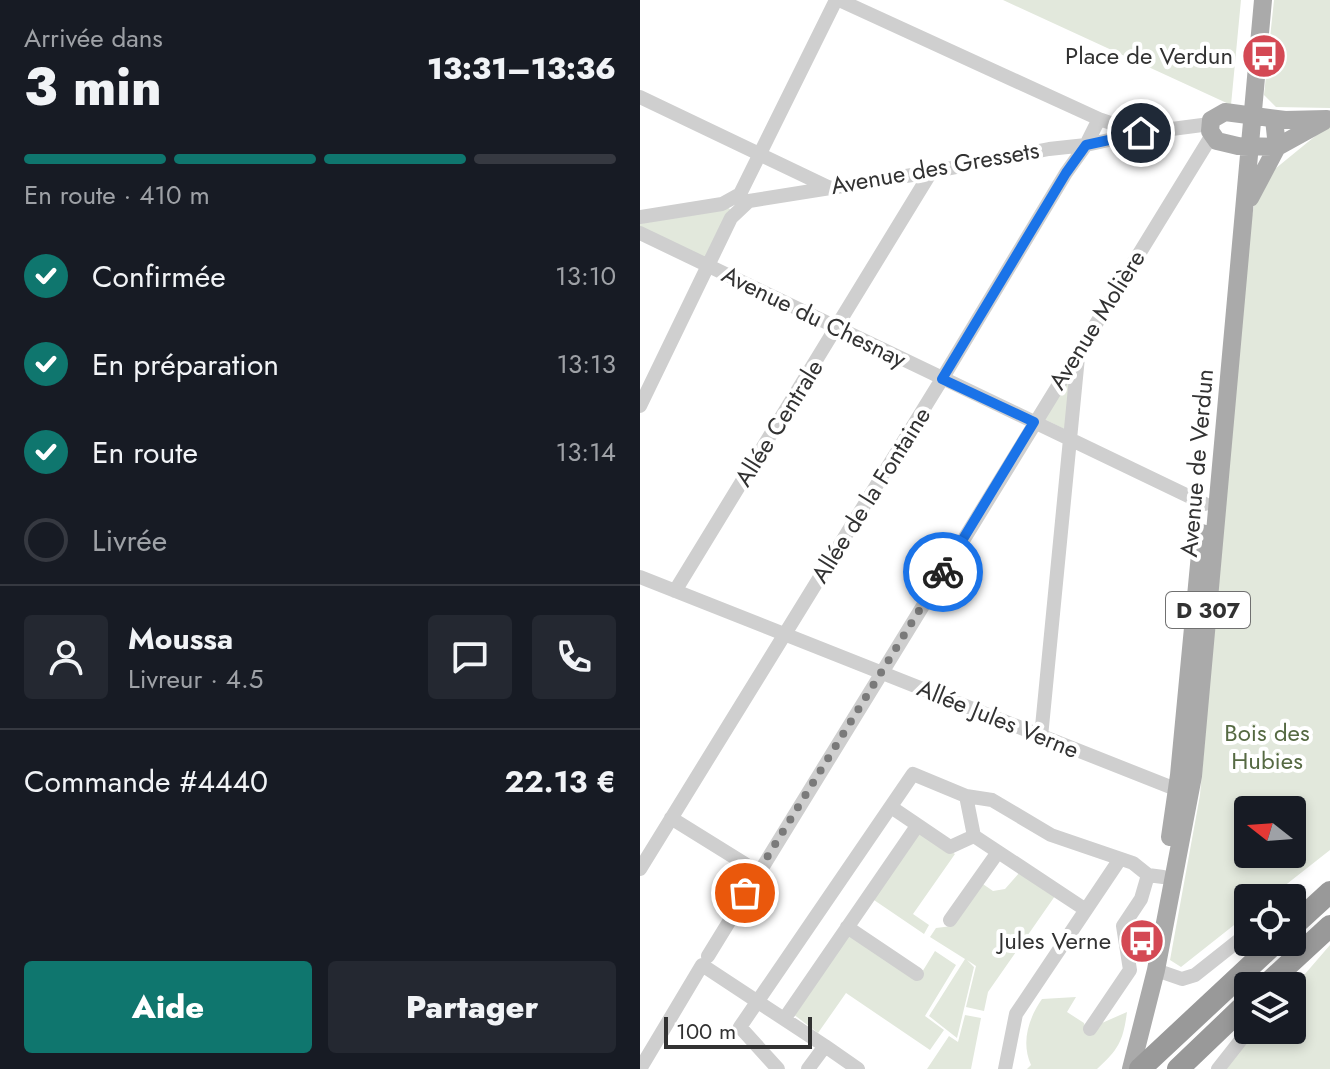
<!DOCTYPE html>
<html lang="fr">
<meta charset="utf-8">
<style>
body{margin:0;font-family:Jost,sans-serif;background:#242831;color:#f1f3f6;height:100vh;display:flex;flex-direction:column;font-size:30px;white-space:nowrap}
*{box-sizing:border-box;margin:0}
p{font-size:26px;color:#9ea1a6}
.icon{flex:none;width:44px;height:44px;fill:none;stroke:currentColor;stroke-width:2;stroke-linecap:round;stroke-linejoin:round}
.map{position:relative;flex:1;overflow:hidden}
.details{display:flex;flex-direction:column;background:#171b24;width:640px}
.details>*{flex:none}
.needle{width:52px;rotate:287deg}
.tools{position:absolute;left:594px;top:796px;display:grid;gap:16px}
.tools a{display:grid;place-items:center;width:72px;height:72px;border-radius:8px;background:#171b24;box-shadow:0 4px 12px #0003;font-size:40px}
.scale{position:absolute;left:24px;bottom:20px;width:148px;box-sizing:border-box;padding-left:8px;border:4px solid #323232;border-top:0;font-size:22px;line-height:28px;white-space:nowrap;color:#323232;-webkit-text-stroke:6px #fff;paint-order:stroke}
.pin{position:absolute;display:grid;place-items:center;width:68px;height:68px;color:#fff;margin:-34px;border:4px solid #fff;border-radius:50%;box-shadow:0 2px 8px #0007}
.courier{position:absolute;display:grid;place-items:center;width:80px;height:80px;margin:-40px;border:6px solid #1a73e8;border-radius:50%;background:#fff;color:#222;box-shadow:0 2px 10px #0007}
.summary em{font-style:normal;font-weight:800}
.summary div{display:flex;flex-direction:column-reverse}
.summary{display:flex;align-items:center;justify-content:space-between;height:136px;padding:0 24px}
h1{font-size:52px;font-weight:800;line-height:60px}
.bar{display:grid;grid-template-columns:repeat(4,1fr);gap:12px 8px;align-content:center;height:96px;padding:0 24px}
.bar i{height:10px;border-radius:6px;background:#363941}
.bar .selected{background:#0f766e}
.bar p{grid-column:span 4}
.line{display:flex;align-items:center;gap:20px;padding:0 24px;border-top:2px solid #363941}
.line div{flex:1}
.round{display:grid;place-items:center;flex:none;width:84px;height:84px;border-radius:8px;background:#242831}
ol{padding:0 24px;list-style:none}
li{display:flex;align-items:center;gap:24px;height:88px}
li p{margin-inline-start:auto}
li .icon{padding:8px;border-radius:50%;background:#0f766e;color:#fff;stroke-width:4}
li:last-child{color:#9ea1a6}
li i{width:44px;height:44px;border:4px solid #363941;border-radius:50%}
.button{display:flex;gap:16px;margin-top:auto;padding:16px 24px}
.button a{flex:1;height:92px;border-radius:8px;background:#0f766e;color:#fff;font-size:32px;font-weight:800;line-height:92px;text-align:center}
.button a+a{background:#242831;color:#f1f3f6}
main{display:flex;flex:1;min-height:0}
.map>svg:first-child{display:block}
.green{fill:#e2e8dc;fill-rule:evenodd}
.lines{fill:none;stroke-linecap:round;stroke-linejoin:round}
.minor{stroke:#cfcfcf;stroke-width:14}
.major{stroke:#aaa;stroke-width:18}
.highway{stroke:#999;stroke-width:22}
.done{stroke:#7a7a7a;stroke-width:8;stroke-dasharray:0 14.4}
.route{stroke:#1a73e8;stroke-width:10}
.labels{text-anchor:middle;stroke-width:8;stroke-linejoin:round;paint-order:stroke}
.shield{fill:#fff;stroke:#707070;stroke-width:2}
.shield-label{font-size:22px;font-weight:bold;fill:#323232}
.poi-label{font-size:24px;fill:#323232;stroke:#fff;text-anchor:end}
.street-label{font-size:24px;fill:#323232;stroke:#fff}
.park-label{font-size:24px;fill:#566a43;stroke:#fff}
</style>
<main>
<section class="details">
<div class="summary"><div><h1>3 min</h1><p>Arrivée dans</p></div><em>13:31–13:36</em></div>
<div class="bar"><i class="selected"></i><i class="selected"></i><i class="selected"></i><i></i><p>En route · 410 m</p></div>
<ol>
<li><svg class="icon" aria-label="check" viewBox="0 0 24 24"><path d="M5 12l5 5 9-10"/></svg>Confirmée<p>13:10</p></li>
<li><svg class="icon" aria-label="check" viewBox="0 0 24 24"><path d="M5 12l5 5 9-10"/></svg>En préparation<p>13:13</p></li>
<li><svg class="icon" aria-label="check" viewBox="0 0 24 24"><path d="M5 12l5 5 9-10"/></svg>En route<p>13:14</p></li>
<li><i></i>Livrée</li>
</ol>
<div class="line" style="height:144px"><a class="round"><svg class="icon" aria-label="person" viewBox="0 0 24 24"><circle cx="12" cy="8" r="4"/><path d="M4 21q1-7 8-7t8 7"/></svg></a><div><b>Moussa</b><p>Livreur · 4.5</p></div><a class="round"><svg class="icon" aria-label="chat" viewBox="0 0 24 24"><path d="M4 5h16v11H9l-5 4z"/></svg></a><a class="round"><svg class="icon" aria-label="phone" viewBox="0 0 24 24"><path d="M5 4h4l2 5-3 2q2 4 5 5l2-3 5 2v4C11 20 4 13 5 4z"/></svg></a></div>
<div class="line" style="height:104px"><div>Commande #4440</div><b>22.13 €</b></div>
<div class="button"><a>Aide</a><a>Partager</a></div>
</section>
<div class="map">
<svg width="690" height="1069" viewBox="0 0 690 1069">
<rect width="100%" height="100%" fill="#fff"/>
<!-- green -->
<path class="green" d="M363,0H601L591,105Z
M634,0H690V108L636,107L624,95Z
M690,124V850L629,898H608V914L541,967L530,960L560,795L607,239L619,182ZM608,810H652V854H608Z
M82,204L90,209L91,218L68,267L0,233V224Z
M433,378L427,423L424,429L404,419L428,380Z
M279,831L315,854L273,914L289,925L284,934L231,898Z
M380,872L415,896L348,992L344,1011L326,1007L336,966L327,960L334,967L317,1038L289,1016L325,959L290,937L296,928L312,926L340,882L353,891L365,889Z
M208,932L279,977L295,951L316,965L285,1016L304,1030L290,1050L206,993L178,1033L153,1014Z
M690,945V1069H584L617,1030H652V989Z
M436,997L427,1012L444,1023L446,1030L487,1012C483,1041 479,1049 457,1069H387L391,1065C381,1043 388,1019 402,999Z
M325,1015L341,1018L331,1069H287L309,1036L318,1042Z"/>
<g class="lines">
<!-- minor -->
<path class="minor" d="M199,0L459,119L500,133
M0,97L188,187
M0,217L82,204L100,194L196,0
M0,233L565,504
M0,406L91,218L109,201L291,172L409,149L446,145L501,133L570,124
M0,577L538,790
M35,591L291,172
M401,737L438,357
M326,796L334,836
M251,807L310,847L334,836L446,910
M31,818L118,872
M0,869L302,379L426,173L446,145L459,119
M310,920L358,852
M207,927L277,974
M68,956L572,135
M516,970L542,979L555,975L608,933
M145,1018L277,826
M450,1029L490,970L483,926L501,899L508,875
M185,1046L218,1069
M0,1069L62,965L185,1046L168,1069
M138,1069L100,1027L273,774L326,796L352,800L411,835L493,863L508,875L523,877
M365,1069L376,1014L480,859
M578,1069L604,1036"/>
<!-- major -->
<path class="major" d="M637,147L598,146L577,141L570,131L571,120L585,112L645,120L687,119
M637,147L684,121
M610,198L637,147L634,119
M530,837L539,775L562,533
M491,1069L516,970L553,776L623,0"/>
<!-- highway -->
<path class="highway" d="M652,927L690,892
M625,986L690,926
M500,1069L636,942
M538,1069L608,1002"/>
</g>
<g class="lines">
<!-- done -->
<path class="done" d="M105,893L303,572"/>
<!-- route -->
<path class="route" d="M303,572L394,422L302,379L426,173L446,145L501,133"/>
</g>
<!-- icons -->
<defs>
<g id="bus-disc" transform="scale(2.3)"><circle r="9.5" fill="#d44954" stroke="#fff"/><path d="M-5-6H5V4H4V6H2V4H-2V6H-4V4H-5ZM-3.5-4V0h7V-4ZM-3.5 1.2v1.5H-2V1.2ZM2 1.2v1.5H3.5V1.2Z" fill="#fff"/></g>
</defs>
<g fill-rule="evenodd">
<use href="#bus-disc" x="624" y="56"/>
<use href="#bus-disc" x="502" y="941"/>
</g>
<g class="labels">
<!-- shield labels -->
<rect class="shield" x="526" y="592" width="84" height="36" rx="6"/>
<g class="shield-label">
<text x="568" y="618">D 307</text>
</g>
<!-- poi labels -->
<g class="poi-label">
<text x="593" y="64">Place de Verdun</text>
<text x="471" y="949">Jules Verne</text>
</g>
<!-- street labels -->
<g class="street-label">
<text transform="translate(295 168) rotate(-10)" y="8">Avenue des Gressets</text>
<text transform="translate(174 317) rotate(26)" y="8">Avenue du Chesnay</text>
<text transform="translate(457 320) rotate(-58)" y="8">Avenue Molière</text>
<text transform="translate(139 423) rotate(-58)" y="8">Allée Centrale</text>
<text transform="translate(557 463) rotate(-85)" y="8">Avenue de Verdun</text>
<text transform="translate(231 495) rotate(-58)" y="8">Allée de la Fontaine</text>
<text transform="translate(358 719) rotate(22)" y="8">Allée Jules Verne</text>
</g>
<!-- park labels -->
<g class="park-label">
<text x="627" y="741">Bois des<tspan x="627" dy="28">Hubies</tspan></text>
</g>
</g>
</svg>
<div class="tools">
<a><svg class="needle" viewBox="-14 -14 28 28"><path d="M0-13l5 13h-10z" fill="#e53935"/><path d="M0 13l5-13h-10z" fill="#9ea1a6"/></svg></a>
<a><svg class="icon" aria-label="locate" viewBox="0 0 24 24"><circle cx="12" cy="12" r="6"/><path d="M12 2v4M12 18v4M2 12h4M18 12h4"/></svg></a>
<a><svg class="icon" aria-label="layers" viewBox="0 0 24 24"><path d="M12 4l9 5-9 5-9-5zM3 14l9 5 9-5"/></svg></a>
</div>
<div class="scale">100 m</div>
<div class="pin" style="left:105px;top:893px;background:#ea580c"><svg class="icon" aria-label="bag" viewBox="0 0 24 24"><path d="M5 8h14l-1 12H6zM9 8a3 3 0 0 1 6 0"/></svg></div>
<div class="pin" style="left:501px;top:133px;background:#1f2937"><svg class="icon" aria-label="home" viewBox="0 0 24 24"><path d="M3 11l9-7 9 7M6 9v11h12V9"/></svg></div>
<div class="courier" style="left:303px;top:572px"><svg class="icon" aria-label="bike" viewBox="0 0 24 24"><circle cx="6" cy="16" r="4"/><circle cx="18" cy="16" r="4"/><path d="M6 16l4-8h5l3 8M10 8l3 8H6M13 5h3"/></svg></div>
</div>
</main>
